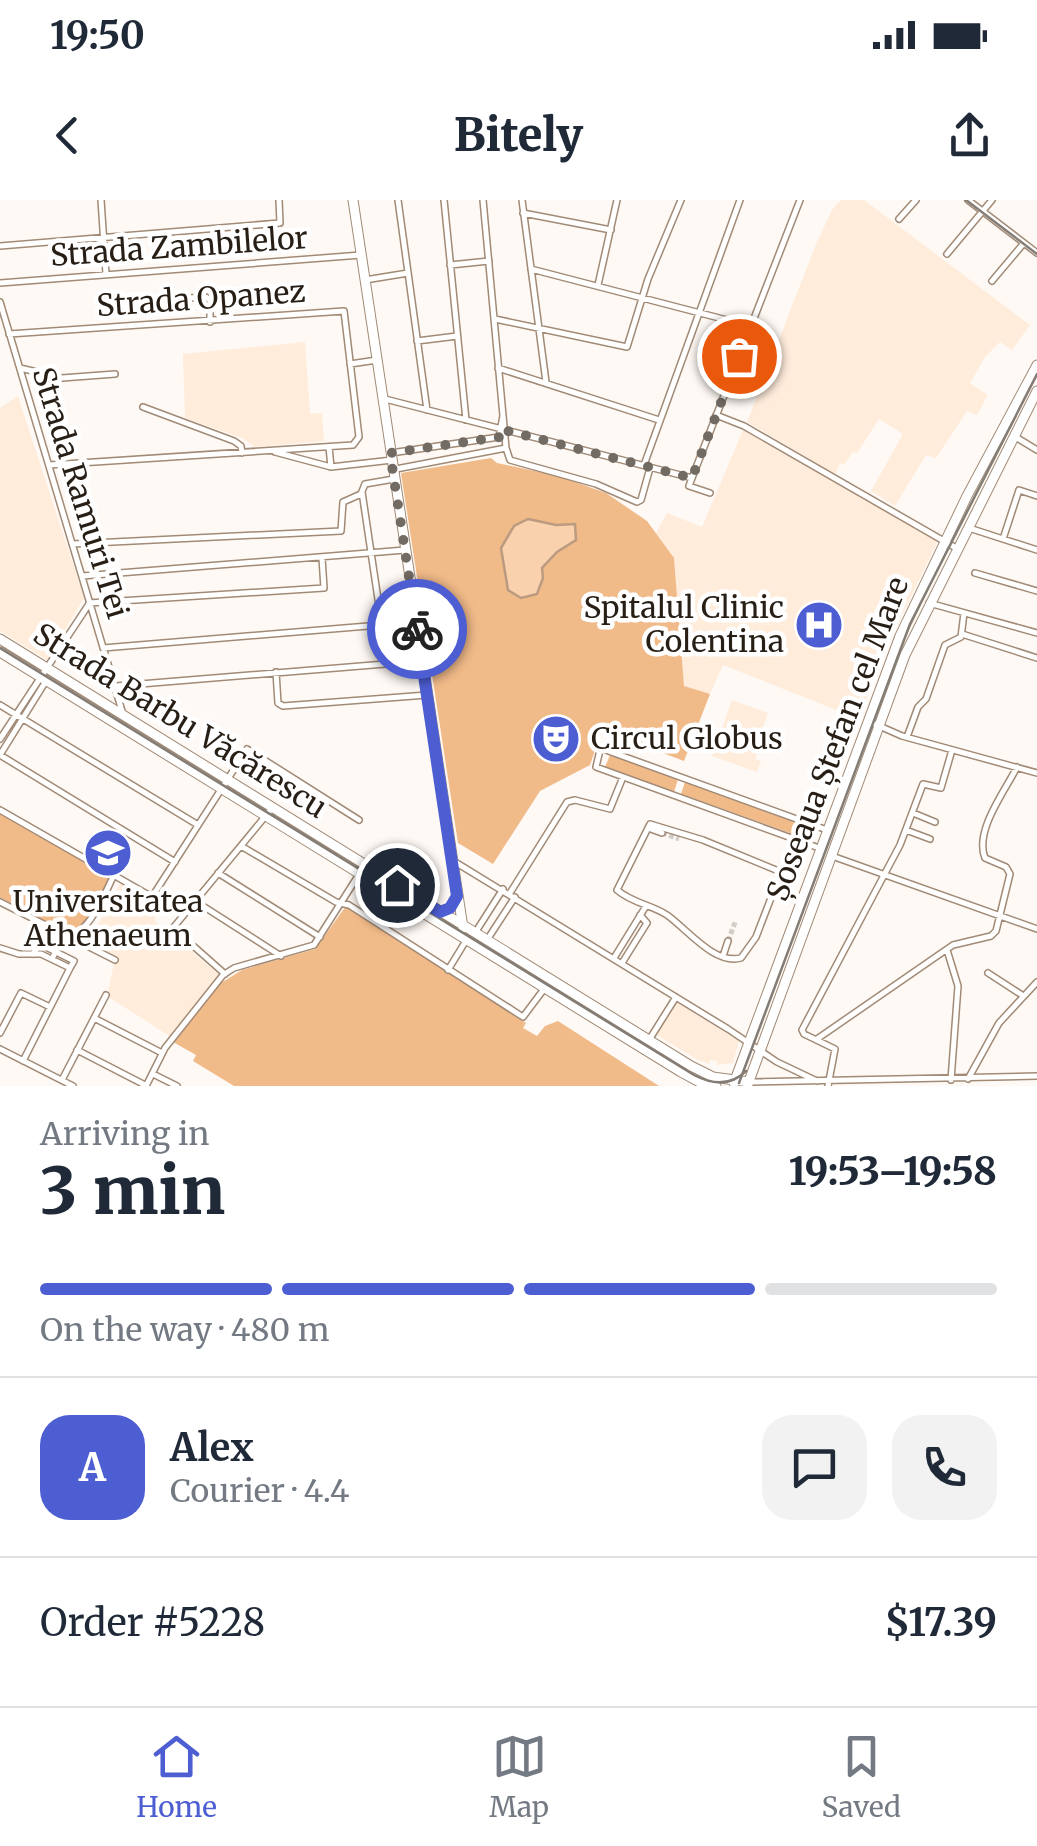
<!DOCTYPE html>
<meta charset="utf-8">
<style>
body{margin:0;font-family:Merriweather,serif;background:#f2f2f3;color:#1f2937;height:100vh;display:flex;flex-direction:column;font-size:38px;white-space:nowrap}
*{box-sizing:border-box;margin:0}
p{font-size:32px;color:#747a83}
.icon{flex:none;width:55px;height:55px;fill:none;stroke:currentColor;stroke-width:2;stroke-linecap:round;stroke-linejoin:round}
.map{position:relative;height:886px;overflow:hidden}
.side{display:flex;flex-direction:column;background:#fff;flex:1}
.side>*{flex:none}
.pin{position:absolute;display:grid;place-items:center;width:85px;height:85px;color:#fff;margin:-42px;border:5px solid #fff;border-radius:50%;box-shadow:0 2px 10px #0007}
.courier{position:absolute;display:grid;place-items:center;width:100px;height:100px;margin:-50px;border:8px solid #4d5ed3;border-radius:50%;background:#fff;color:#222;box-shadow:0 2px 12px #0007}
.summary em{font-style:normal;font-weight:800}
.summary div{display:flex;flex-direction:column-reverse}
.summary{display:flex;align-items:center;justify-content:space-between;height:170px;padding:0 40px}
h1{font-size:65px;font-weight:800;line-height:75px}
.bar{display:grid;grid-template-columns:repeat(4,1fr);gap:15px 10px;align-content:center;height:120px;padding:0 40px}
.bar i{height:12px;border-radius:8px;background:#e0e1e3}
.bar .selected{background:#4d5ed3}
.bar p{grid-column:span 4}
.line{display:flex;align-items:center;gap:25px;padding:0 40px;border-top:2px solid #e0e1e3}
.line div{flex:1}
.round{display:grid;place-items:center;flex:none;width:105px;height:105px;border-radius:30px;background:#f2f2f3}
.status{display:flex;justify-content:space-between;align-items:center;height:70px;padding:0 50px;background:#fff;direction:ltr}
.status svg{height:28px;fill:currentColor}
header{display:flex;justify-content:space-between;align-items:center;height:130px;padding:0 40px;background:#fff;font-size:45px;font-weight:800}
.dock{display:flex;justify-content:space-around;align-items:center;height:140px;border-top:2px solid #e0e1e3;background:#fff;font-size:28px;color:#747a83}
.dock a{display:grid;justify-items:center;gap:5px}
.dock .selected{color:#4d5ed3}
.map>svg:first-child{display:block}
.built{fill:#ffecdb}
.green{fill:#f1ba89}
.water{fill:#fad1ad;stroke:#bb9b80;stroke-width:2.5}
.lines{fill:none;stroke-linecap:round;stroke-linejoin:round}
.minor-tunnel{stroke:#d3cdc8;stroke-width:5;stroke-dasharray:5 2.5;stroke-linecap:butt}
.minor-casing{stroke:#a18a76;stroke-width:8}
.major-casing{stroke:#a18a76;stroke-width:11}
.minor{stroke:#fff;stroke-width:5}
.major{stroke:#fff;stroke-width:9}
.tram{stroke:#847d76;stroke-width:2.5}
.done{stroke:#726b64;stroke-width:10;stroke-dasharray:0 18}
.route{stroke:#4d5ed3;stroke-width:12}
.labels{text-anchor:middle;stroke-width:9;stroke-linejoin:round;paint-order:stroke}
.street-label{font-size:30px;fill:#271e16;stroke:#fff}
.poi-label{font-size:30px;fill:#271e16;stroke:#fff;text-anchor:end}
</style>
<div class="status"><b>19:50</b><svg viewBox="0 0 49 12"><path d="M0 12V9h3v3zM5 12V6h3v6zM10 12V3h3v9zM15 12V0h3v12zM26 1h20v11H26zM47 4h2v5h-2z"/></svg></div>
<header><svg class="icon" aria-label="back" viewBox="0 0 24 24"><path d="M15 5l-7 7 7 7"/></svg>Bitely<svg class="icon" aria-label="share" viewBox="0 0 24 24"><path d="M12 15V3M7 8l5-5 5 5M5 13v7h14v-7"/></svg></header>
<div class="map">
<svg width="1037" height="886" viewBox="0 0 1037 886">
<rect width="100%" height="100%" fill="#fef9f4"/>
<!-- built -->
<path class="built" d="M841,0H864L1030,125L1012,150L1000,142L985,157L970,183L988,195L977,215L967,211L936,258L926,255L895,306L871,291L903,234L879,219L857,253L853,252L844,265L840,263L835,274L747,222L816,44L832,10Z
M305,142L310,214L322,213L324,241L255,247L242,238L185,218L183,154Z
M18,196L84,398L47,460L0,431V208Z
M743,230L938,340L881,459L859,519L723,465L710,494L684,487L674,358L656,333L667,313L702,327Z
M732,500L768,513L763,527L767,529L755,559L761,561L757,572L712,556Z
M121,682L157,703L155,721L221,776L171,837L107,796L115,758L88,743Z
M676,802L739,841L733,863L717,865V861L710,860L709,864L698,860L655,834Z"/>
<!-- green -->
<path class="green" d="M491,258L497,263L558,276L606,293L647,321L674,358L684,486L710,494L684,561L602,530L590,565L540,591L493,664L458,643L401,273Z
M610,555L678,579L674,592L605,567Z
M685,582L805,625L801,637L681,594Z
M0,613L111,676L85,722L71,735L0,698Z
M346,706L526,823L523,828L537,836L545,826L558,821L659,886H234L193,861L196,855L173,842L221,783L242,770L315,749Z"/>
<!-- water -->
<path class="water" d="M528,319L556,325L575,324L576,340L557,352L542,368L543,378L537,394L521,398L508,390L501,348L514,326Z"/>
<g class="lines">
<!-- minor-tunnel -->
<path class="minor-tunnel" d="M662,633L679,639
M728,741L736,720"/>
<!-- minor casing -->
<g class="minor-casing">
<path id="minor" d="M101,0L106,74
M398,0L427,210
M444,0L466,220
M483,0L506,248L510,260L596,284L637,302L641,300L650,268
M522,0L546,182
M968,0L1037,53
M523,13L611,30
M899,19L916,0
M0,46L280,23L279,0
M947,54L992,0
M450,65L489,61
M531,69L750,126
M365,80L408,73
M992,81L1024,43
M0,83L361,55
M598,85L617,0
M156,100L206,97L210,100V122
M0,102L122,511
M495,119L627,147L648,79L681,0
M9,134L344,111L359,237L353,245L49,265
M417,141L457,136
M350,164L377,160
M20,168L62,178L115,174
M498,168L659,220
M385,199L692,278
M143,207L234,241L241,246L242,253
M716,215L744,226L956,348
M1014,236L1037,250
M329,247L331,267
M275,252L331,267L392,260
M391,253L499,237L503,216
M644,265L740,0
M396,269L506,248
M692,278L800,0
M692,278L689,286L710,293
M362,292L382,426
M969,328L1037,350
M1003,339L1019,290L1037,296
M72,344L341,331L343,302L361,294L365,284L394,279
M975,373L1037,391
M82,376L405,350
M89,403L324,388L322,358
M929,403L1037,433
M962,434L1037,458
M103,448L416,422
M276,472L278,503L283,506L427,495
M116,486L422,461
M0,505L198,625
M868,521L902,536L1037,573
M907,537L918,507L926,499L945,445L961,437L964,413
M0,539L89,404
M0,555L175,662
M0,555L46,481
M0,610L152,697L247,549L359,620
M913,613L935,622
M650,624L703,640L781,672L756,737L741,758C714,765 687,729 667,715C652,705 632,703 617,690Z
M648,628L662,633
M906,630L930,639
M241,646L336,702L349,705L523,817L544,789
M819,648L596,567L600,550L603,549L827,630
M832,656L1037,729
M455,662L728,829L777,862L817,881
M218,673L320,737
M510,693L567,602L575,600L610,609L623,577
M195,701L281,756
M0,702L115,760
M475,733L503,689
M487,740L515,697
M0,748L19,754H41L70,768L23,861
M947,750L958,786L951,880
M33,754L39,745H42L74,761L70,768
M723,756L728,741
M614,758L646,706
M52,759L62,739C89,736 103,697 114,675
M622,763L647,723L640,715
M448,770L467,739
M988,773L1022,795
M225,774L173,728L273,607
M94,818L162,853
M0,833L21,793L50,807
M817,839L953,745L991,736L996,731L1010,674L1006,667L985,658C974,631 1005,591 1017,567
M649,840L676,797
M0,849L73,886
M77,850L145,885
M153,874L177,886
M968,879L999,823L1037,782
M62,880L106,795
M750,882L1037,876
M146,886L165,848L223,775L234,768L314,745L365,665
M828,886L835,849L804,834L802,830L900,645L923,584L941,588L952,550"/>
</g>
<!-- major casing -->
<g class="major-casing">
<path id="major" d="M353,0L463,728
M0,439L691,866L713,877L749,882
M0,452L681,872L705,885L716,886
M734,883L900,436L967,296L1037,165
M748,884L905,455L1037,191"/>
</g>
<!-- minor -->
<use href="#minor" class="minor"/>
<!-- major -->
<use href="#major" class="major"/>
<!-- tram -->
<path class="tram" d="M966,0L1037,54
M0,448L694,875C713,885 731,886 746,871
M739,883L910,424L1037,174"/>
</g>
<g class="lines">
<!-- done -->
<path class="done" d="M417,429L390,253L500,237V229L692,278L739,156"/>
<!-- route -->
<path class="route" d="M397,685L440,712L450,708L457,696L417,429"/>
</g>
<!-- icons -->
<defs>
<g id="hospital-disc" transform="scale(2.5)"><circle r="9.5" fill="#4d5ed3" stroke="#fff"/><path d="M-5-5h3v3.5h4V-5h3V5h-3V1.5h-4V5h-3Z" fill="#fff"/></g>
<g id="theatre-disc" transform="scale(2.5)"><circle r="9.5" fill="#4d5ed3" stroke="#fff"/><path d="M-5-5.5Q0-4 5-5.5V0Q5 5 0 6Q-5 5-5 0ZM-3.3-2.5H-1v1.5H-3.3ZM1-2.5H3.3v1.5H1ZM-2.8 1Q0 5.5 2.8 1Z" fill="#fff"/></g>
<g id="university-disc" transform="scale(2.5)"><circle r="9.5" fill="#4d5ed3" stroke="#fff"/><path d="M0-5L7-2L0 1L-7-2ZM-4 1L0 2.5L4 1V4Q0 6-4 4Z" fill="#fff"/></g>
</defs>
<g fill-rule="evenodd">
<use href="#hospital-disc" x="819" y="425"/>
<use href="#theatre-disc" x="556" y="539"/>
<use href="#university-disc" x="108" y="653"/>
</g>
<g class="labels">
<!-- street labels -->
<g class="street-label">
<text transform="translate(179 47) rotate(-4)" y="10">Strada Zambilelor</text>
<text transform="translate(201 99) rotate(-4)" y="10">Strada Opanez</text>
<text transform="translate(80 293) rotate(73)" y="10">Strada Ramuri Tei</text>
<text transform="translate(180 521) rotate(32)" y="10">Strada Barbu Văcărescu</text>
<text transform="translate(838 539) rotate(-69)" y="10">Șoseaua Ștefan cel Mare</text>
</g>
<!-- poi labels -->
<g class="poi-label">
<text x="784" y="418">Spitalul Clinic<tspan x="784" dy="34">Colentina</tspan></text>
<text x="591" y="549" text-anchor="start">Circul Globus</text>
<text x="108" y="712" text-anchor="middle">Universitatea<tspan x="108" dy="34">Athenaeum</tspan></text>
</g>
</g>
</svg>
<div class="pin" style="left:739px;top:156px;background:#ea580c"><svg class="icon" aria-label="bag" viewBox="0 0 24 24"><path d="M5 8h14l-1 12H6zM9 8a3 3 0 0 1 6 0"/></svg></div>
<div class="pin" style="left:397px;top:685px;background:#1f2937"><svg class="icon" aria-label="home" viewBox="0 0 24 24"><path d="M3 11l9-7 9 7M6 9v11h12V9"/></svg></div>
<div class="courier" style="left:417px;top:429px"><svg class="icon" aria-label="bike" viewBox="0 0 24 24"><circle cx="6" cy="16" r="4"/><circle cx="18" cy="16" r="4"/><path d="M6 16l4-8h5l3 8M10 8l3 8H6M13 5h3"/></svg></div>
</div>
<section class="side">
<div class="summary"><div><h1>3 min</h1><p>Arriving in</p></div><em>19:53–19:58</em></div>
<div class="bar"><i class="selected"></i><i class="selected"></i><i class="selected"></i><i></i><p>On the way · 480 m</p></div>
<div class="line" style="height:180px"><b class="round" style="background:#4d5ed3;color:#fff">A</b><div><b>Alex</b><p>Courier · 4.4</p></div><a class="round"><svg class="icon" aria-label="chat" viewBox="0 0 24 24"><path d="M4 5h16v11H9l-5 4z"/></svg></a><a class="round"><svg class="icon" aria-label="phone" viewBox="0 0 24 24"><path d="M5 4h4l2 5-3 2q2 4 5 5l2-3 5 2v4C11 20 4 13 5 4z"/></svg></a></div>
<div class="line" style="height:130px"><div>Order #5228</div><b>$17.39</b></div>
</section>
<nav class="dock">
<a class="selected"><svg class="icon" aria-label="home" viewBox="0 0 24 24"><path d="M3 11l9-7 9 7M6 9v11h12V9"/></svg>Home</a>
<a><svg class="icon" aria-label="map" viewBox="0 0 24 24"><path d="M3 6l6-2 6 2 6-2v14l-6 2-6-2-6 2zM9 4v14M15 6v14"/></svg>Map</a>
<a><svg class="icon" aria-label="saved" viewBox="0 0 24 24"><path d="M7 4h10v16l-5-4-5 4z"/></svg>Saved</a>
</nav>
